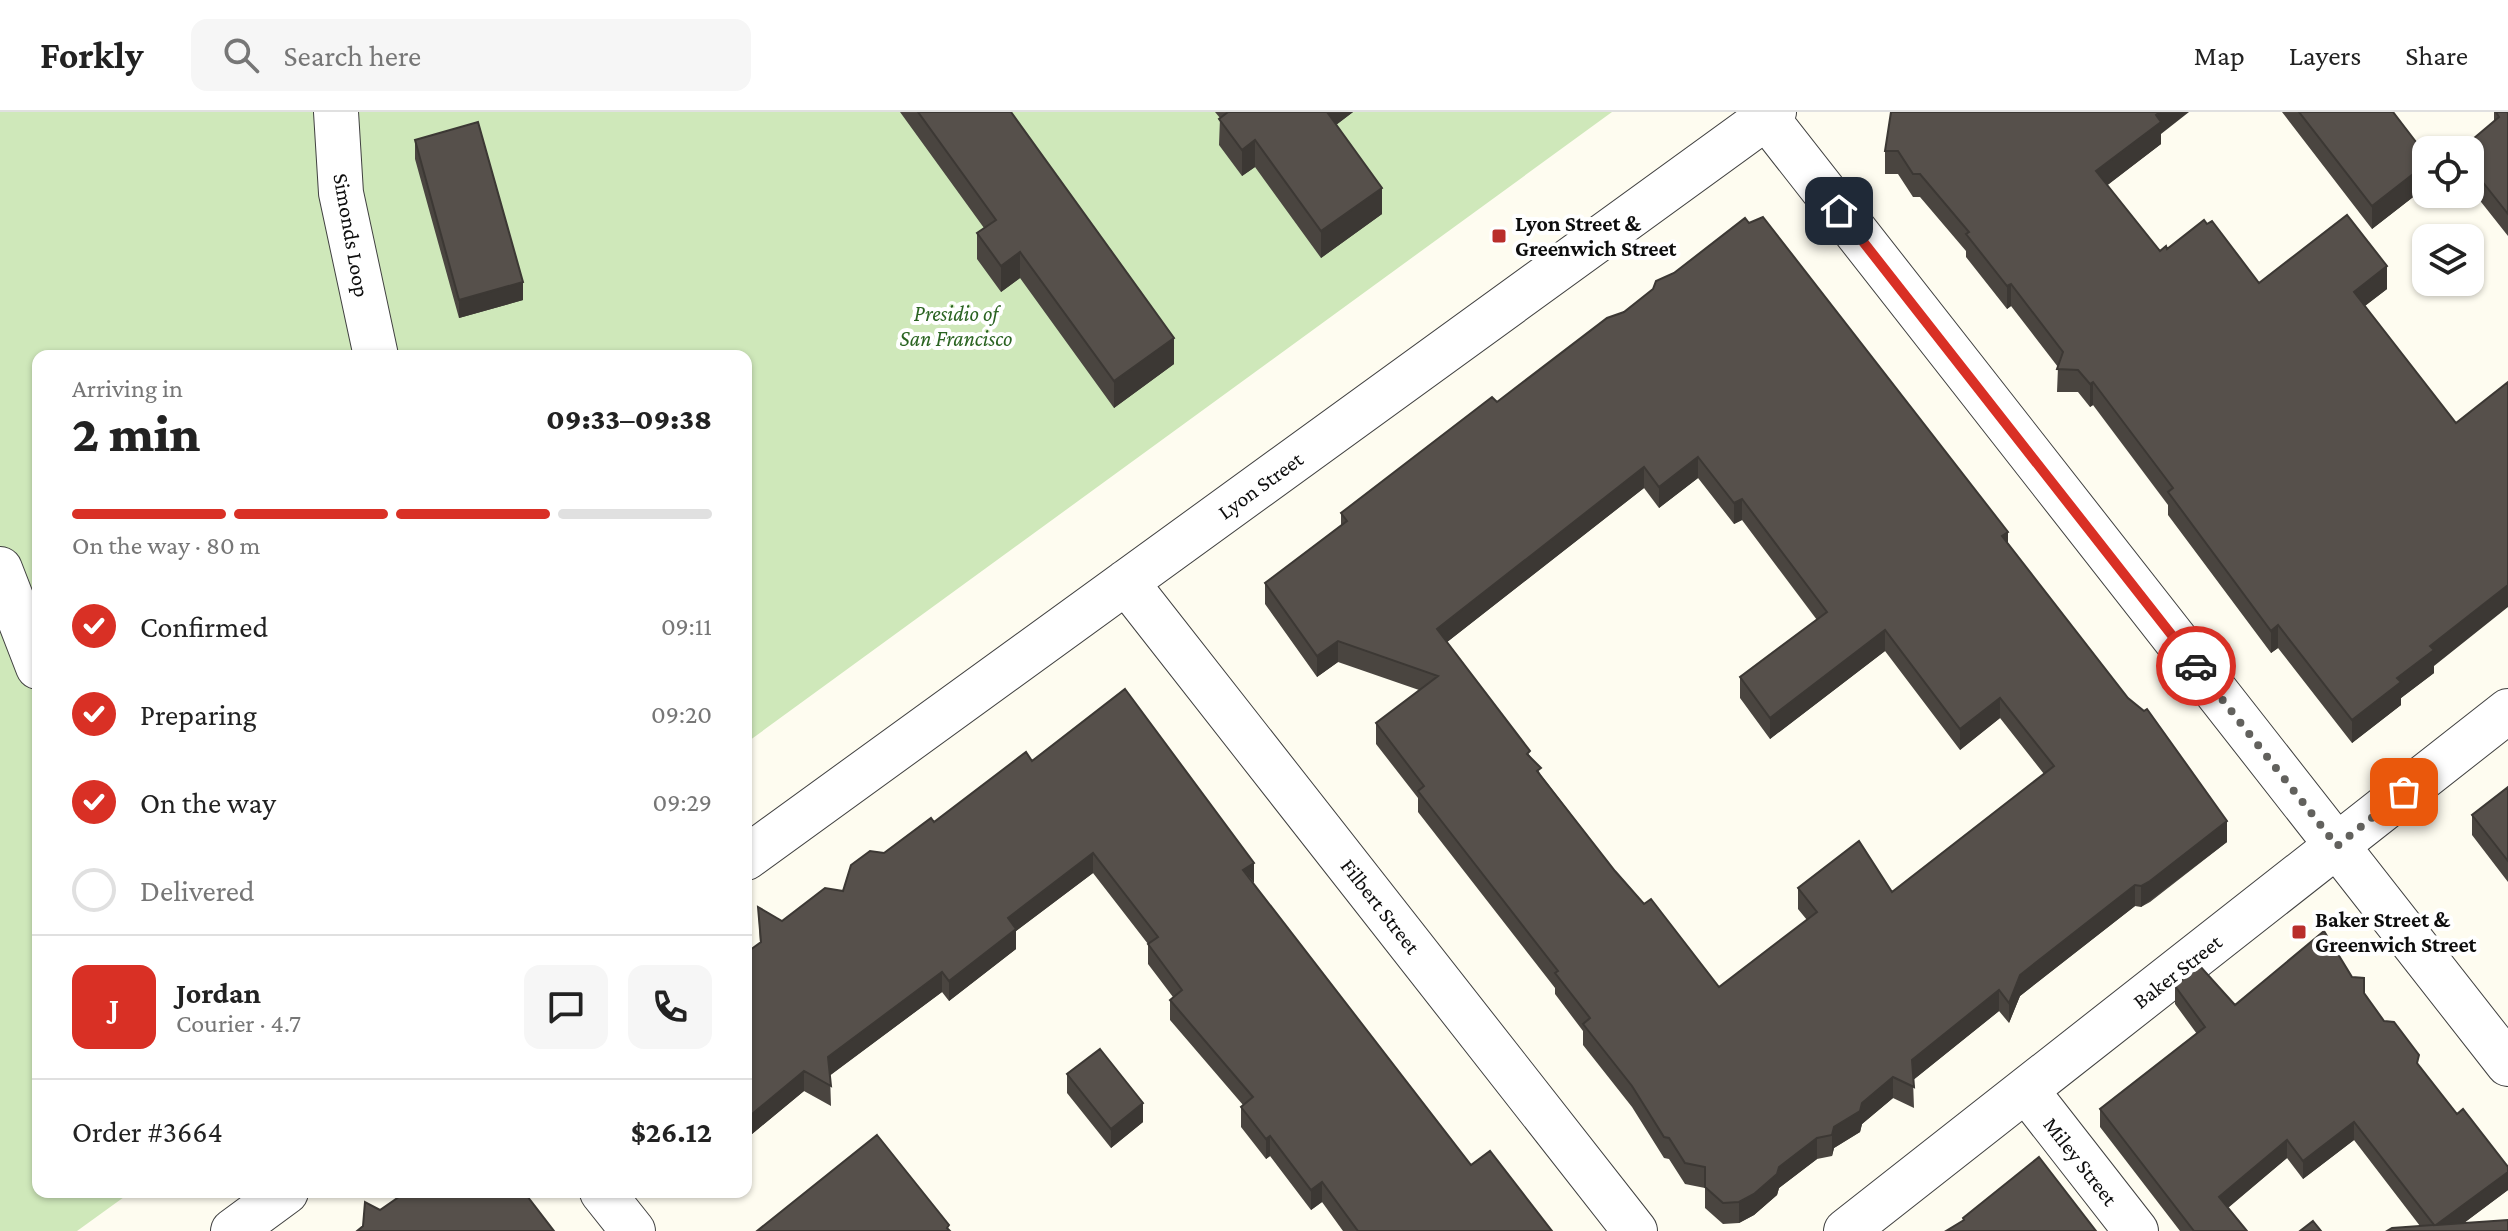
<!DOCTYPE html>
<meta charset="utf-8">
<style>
body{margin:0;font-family:"Crimson Pro",serif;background:#f6f6f6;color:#222;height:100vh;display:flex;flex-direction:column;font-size:30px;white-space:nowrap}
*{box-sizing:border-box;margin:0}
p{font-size:26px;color:#767676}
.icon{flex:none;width:44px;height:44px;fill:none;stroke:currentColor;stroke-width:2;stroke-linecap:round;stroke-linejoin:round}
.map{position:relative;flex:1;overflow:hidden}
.panel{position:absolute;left:32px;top:238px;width:720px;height:848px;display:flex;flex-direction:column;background:#fff;border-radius:16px;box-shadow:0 2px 6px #0004}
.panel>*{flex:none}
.controls{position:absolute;left:2412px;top:24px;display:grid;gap:16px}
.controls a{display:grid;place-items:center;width:72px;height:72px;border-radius:16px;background:#fff;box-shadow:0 2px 6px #0004;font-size:40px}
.pin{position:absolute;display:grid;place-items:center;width:68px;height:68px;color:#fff;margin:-34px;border-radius:16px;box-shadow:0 4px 12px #0006}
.courier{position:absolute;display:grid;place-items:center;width:80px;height:80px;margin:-40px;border:6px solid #d93025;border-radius:50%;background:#fff;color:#222;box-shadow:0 2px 10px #0007}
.head em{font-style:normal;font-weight:800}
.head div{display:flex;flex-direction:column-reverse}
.head{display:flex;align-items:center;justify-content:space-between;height:136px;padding:0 40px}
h1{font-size:52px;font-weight:800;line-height:60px}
.bar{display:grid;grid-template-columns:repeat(4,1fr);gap:12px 8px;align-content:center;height:96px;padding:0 40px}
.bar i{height:10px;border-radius:6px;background:#e0e0e0}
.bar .selected{background:#d93025}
.bar p{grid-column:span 4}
.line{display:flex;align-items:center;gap:20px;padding:0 40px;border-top:2px solid #e0e0e0}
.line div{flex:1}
.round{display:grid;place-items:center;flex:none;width:84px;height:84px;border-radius:16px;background:#f6f6f6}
ol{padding:0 40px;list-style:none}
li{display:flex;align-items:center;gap:24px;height:88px}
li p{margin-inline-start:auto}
li .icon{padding:8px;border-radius:50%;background:#d93025;color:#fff;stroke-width:4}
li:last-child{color:#767676}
li i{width:44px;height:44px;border:4px solid #e0e0e0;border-radius:50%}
header{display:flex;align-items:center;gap:48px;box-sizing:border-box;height:112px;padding:0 40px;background:#fff;border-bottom:2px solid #e0e0e0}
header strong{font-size:38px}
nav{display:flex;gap:44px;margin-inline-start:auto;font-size:28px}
.search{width:560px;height:72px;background:#f6f6f6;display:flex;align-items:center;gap:20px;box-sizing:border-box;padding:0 28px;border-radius:16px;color:#767676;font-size:30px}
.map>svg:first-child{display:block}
.park{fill:#cfe8ba}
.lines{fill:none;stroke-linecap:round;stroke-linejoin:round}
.minor-casing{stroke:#414141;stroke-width:46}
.minor{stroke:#fff;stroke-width:44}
.wall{fill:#4a4540;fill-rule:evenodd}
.shaded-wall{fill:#3c3834}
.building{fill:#56504b;stroke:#3c3834;stroke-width:2;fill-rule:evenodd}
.done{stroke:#62615d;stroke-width:8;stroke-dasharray:0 14.4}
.route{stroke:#d93025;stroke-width:10}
.poi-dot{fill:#b92e2b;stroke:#fff;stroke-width:3}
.labels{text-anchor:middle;stroke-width:8;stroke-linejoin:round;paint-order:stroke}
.poi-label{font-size:22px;font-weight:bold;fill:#0e0e0e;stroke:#fff;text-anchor:start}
.street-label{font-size:22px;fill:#0e0e0e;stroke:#fff}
.park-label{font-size:22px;font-style:italic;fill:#2a6321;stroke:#fff}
</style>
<header>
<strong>Forkly</strong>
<div class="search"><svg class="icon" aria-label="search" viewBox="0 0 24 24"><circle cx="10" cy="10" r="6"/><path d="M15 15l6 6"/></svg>Search here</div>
<nav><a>Map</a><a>Layers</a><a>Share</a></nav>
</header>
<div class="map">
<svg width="2508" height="1119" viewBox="0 0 2508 1119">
<rect width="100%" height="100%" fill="#fefcf0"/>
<!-- park -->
<path class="park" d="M0,0H1612L746,631V244H38V1080H131L77,1119H0Z"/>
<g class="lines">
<!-- minor casing -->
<g class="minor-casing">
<path id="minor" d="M336,0L341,81L376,244
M1766,5L2508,952
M0,457L38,555
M1126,470L1635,1119
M746,746L1774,0
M2026,978L2136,1119
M602,1080L633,1119
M233,1119L286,1080
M1846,1119L2508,599"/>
</g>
<!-- minor -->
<use href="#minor" class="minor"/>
</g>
<!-- wall -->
<path class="wall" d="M900,0H1011L1174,252L1114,296L1020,166L1001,180L977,147V121L984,116Z
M1215,0H1353L1336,13L1382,102L1321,146L1255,55L1242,64L1219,33L1220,6Z
M2282,0H2393L2426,43V75L2372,117Z
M2494,0H2508V124L2470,76V38L2494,9Z
M2161,22V32L2107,73L2160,139L2167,137L2259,171L2387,177L2365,194L2434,554V561L2401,586V593L2352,631L2278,536L2271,541L2168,403V393L2093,293L2090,295L2078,280H2057L2058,255L2011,194L2007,197L1966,145V139L1920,85H1913L1898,62H1885V39Z
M415,28L523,188L459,206L415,47Z
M1607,206L2008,431L2227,730L2150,790L2141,795L2135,794L2020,884L2009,911L1999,899L1913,968L1914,996L1893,986L1862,1012L1860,1020L1834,1036L1832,1044L1817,1047L1779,1076L1777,1083L1754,1103L1739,1111L1723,1112L1705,1096V1076L1685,1072L1669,1047L1664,1046L1632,995L1583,933V919L1555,882V876L1418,700V686L1376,632V611L1419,578L1338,550L1317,565L1265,492V471L1341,413V401L1497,290ZM1698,366L1734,412L1742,408L1817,508L1740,565V586L1770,627L1885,539L1960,638L2000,606L2044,662L1892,780L1798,776V797L1807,808L1719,875L1615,759L1541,663L1530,644L1447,530L1644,376L1659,396Z
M1032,649L1253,771L1471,1053L1552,1119H1343L1322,1090L1311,1098L1270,1044L1266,1047L1241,1015V995L1243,993L1170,908V888L1173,885L1148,852V832L1093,761L1016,819V837L949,889L942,880L830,963L831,994L804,979L746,1027V841L760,831L758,795L782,809L843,779L884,741Z
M2508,675V770L2472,723V703Z
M2352,865L2384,909L2457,1002L2508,1055V1078L2464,1111L2420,1114L2354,1028L2303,1067L2287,1046L2228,1096L2247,1119H2180L2100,1015V997L2197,922L2175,892V874L2235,893Z
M1067,962L1143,1010L1111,1036L1067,981Z"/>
<!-- shaded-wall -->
<path class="shaded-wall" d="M1324,0H1353L1324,22Z
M2160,0H2189L2161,22V32L2096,82V59Z
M1255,28V55L1242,64V38Z
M2426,52V75L2372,117V94Z
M1382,76V102L1321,146V119Z
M1020,140V166L1001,180V154Z
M2387,154V177L2354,202V180Z
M523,170V188L459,206V188Z
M2011,172V194L2007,197V174Z
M1174,226V252L1114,296V269Z
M2093,270V293L2090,295V272Z
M1698,345V366L1659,396V375Z
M1644,355V376L1437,538V517Z
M1742,387V408L1734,412V391Z
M2008,420V441L2002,424Z
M2508,473V495L2434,554V561L2401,586V593L2352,631V608L2430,534Z
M2278,513V536L2271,541V519Z
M1885,518V539L1770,627V606Z
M1338,529V550L1317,565V544Z
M2000,586V606L1960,638V617Z
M2227,709V730L2141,795V774Z
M1093,741V761L1016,819V837L949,889V869L1008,806Z
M1254,751V771L1243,758Z
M2135,773V794L2020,884L2009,911V891L2020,863Z
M942,860V880L828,965V945Z
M1999,878V899L1912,969V948Z
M804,959V979L746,1027V1007Z
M1893,965V986L1862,1012L1860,1020L1834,1036L1832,1044V1023L1834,1015Z
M1143,991V1010L1111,1036V1017Z
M2354,1010V1028L2303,1067V1049Z
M1270,1024V1044L1266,1047V1027Z
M1817,1026V1047L1779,1076L1777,1083L1754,1103L1739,1111V1090L1779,1055Z
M2287,1028V1046L2219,1103V1085Z
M2508,1060V1078L2453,1119L2436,1113Z
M1322,1070V1090L1311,1098V1078Z"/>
<!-- building -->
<path class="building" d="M918,0H1011L1174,226L1114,269L1020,140L1001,154L977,121L996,108Z
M1228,0H1327L1382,76L1321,119L1255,28L1242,38L1219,7Z
M1891,0H2160L2156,3L2161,10L2096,59L2160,139L2166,134L2167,137L2204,108L2207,112L2212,109L2259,171L2347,103L2387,154L2354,180L2456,311L2508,270V473L2430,534L2434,538L2397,566L2401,570L2352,608L2278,513L2271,519L2168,380L2173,376L2093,270L2090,272L2078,258L2057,257L2063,240L2011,172L2007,174L1966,122L1969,120L1920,62H1913L1898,39H1885Z
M2299,0H2393L2426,43V52L2372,94Z
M2496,0H2508V102L2470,54V38H2460L2499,5Z
M478,10L523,170L459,188L415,28Z
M1763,105L2008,420L2002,424L2128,586L2144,599L2147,597L2227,709L2150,769L2141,774L2135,773L2020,863L2009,891L1999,878L1912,948L1914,975L1893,965L1862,991L1860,999L1834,1015L1832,1023L1817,1026L1779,1055L1777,1062L1754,1082L1739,1090L1723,1091L1705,1075V1055L1685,1051L1669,1026L1664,1025L1632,974L1583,912L1590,906L1555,861L1558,859L1418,679L1424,674L1376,611L1438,564L1338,529L1317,544L1265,471L1347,409L1341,401L1492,285L1497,290L1607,206L1624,200L1653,177L1656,169L1674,161L1745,106L1749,111ZM1698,345L1734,391L1742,387L1827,500L1740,565L1770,606L1885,518L1960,617L2000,586L2054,654L1892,780L1859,729L1798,776L1817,800L1719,875L1651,787L1644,792L1615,759L1537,659L1541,656L1527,642L1530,639L1437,517L1644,355L1659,375Z
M1125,577L1254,751L1243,758L1471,1053L1490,1039L1552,1119H1358L1322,1070L1311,1078L1270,1024L1266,1027L1241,995L1253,985L1170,888L1182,878L1148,832L1158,825L1093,741L1008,806L1016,817L949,869L942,860L828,945L831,974L804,959L746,1007V841L761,830L758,795L782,809L825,776L843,779L851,753L870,739L884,741L931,706L934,710L1026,640L1032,649Z
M2508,675V749L2472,703Z
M2324,819L2352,865L2364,866V881L2384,909L2394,910L2419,943L2417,951L2457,1002L2463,997L2508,1055V1060L2436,1113L2508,1108V1119H2387L2392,1116L2434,1113L2354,1010L2303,1049L2287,1028L2219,1085L2247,1119H2194L2100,997L2205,915L2175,874L2200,854L2235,893Z
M1100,937L1143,991L1111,1017L1067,962Z
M877,1023L949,1113L947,1116L950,1119H757Z
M2039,1045L2096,1119H1946L1964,1108L1963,1106Z
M406,1080H524L554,1119H357L363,1114L365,1090L380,1098Z
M2313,1109L2321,1119H2300Z"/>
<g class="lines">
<!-- done -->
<path class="done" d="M2196,554L2337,734L2404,680"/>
<!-- route -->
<path class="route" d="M1839,99L2196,554"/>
</g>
<!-- markers -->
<g class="poi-dot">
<rect x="1491" y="116" width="16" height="16" rx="4"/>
<rect x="2291" y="812" width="16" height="16" rx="4"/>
</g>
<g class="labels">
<!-- poi labels -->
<g class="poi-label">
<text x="1515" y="119">Lyon Street &amp;<tspan x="1515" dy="25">Greenwich Street</tspan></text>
<text x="2315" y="815">Baker Street &amp;<tspan x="2315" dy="25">Greenwich Street</tspan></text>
</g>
<!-- street labels -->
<g class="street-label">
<text transform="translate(352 123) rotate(80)" y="8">Simonds Loop</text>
<text transform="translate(1260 373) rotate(-36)" y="8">Lyon Street</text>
<text transform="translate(1381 794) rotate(52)" y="8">Filbert Street</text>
<text transform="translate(2177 859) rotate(-38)" y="8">Baker Street</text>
<text transform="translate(2081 1049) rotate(52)" y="8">Miley Street</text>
</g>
<!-- park labels -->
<g class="park-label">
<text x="956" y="209">Presidio of<tspan x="956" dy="25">San Francisco</tspan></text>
</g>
</g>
</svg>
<div class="controls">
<a><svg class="icon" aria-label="locate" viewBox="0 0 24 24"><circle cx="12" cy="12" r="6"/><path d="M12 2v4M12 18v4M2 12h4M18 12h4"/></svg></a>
<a><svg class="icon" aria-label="layers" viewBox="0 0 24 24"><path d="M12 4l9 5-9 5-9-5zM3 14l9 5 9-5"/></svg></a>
</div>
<div class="pin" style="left:2404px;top:680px;background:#ea580c"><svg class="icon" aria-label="bag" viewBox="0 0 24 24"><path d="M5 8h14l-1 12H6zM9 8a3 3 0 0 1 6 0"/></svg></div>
<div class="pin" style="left:1839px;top:99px;background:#1f2937"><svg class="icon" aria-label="home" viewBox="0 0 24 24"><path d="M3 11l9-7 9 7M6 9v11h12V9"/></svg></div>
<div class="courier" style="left:2196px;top:554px"><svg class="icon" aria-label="car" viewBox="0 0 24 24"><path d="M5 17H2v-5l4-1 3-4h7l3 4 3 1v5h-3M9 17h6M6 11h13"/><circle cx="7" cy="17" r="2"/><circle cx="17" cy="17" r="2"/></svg></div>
<section class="panel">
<div class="head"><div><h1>2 min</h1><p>Arriving in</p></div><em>09:33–09:38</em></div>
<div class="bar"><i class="selected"></i><i class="selected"></i><i class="selected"></i><i></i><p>On the way · 80 m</p></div>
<ol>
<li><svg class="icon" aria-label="check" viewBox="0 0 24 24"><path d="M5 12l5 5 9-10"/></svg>Confirmed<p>09:11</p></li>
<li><svg class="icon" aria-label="check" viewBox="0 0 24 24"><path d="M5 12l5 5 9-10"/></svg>Preparing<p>09:20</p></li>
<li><svg class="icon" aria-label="check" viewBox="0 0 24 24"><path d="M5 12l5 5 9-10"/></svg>On the way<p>09:29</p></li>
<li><i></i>Delivered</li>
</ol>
<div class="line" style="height:144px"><b class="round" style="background:#d93025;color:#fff">J</b><div><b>Jordan</b><p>Courier · 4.7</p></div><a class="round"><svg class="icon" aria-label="chat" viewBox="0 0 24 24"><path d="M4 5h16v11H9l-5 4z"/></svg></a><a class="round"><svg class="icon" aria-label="phone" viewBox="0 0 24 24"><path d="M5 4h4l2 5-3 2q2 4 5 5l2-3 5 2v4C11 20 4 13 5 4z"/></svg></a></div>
<div class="line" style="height:104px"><div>Order #3664</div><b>$26.12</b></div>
</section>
</div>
